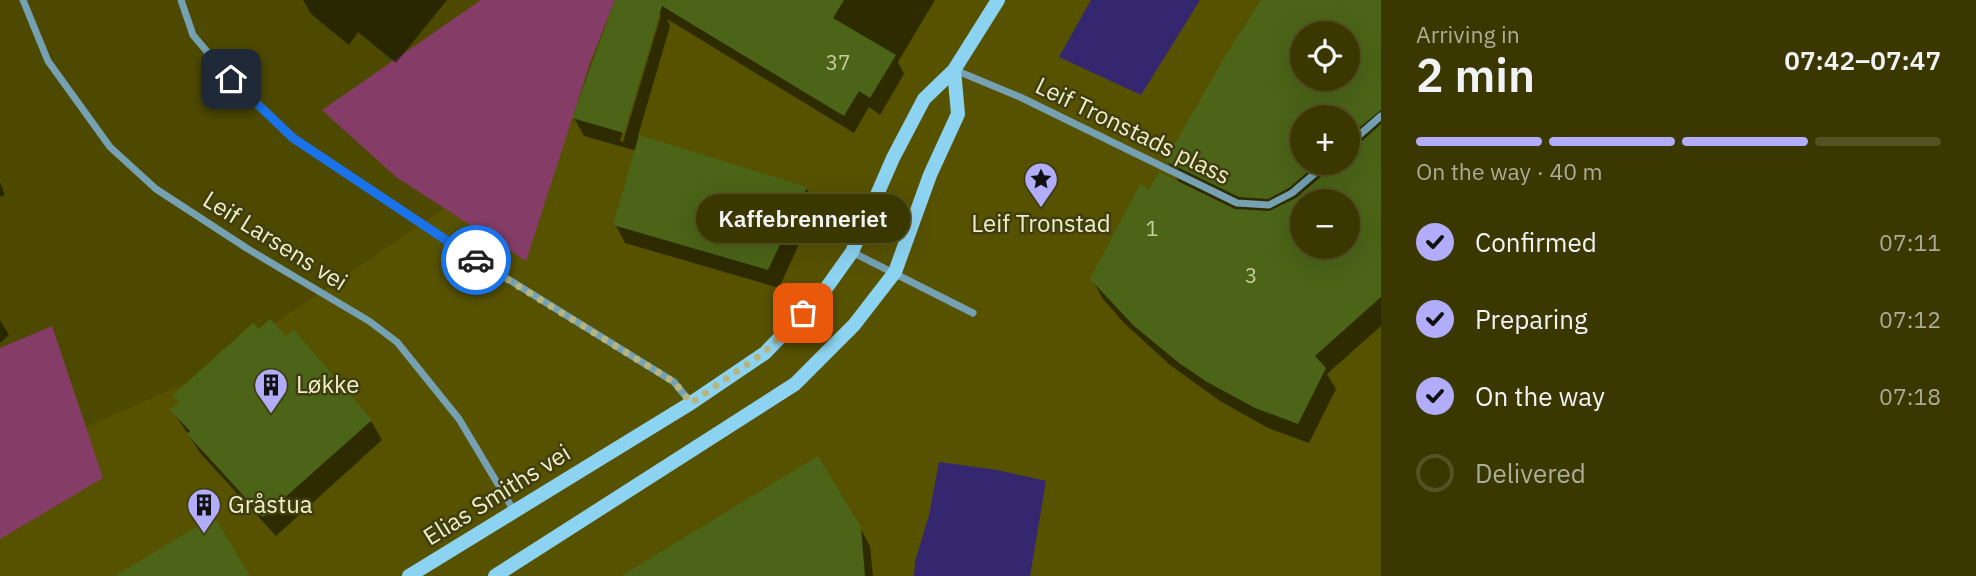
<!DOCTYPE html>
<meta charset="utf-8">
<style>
body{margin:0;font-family:"IBM Plex Sans",sans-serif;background:#45420f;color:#f1f3f6;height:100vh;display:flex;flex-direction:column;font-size:26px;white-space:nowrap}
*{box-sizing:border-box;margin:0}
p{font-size:23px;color:#abac99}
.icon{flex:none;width:38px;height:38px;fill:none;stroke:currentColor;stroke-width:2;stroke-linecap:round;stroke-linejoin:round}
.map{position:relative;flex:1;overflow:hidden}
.panel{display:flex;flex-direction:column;background:#3a3700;width:595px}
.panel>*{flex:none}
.buttons{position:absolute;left:1290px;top:21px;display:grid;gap:14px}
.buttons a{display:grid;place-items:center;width:70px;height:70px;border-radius:50%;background:#3a3700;box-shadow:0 7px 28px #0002,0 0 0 2px #545122;font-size:35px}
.pin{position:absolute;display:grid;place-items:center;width:60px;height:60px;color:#fff;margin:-30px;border-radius:14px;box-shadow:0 4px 10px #0006}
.courier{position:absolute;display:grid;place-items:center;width:70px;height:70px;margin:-35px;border:5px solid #1a73e8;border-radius:50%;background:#fff;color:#222;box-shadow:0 2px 9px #0007}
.bubble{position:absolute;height:49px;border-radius:24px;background:#3a3700;box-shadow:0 7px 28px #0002,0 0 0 2px #545122;font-size:23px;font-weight:600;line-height:49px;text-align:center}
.headline em{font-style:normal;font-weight:600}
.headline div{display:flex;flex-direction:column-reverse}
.headline{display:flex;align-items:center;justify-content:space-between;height:119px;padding:0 35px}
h1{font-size:46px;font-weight:600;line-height:52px}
.bar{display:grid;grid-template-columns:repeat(4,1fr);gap:10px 7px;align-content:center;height:84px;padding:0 35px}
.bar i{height:9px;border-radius:5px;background:#545122}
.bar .active{background:#b1adfa}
.bar p{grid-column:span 4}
ol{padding:0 35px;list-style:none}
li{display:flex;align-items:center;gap:21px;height:77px}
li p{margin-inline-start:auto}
li .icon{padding:7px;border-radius:50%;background:#b1adfa;color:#111;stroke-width:4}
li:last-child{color:#abac99}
li i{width:38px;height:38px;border:4px solid #545122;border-radius:50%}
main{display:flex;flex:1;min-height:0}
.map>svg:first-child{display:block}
.built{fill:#575200;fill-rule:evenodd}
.green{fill:#853d67}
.water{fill:#342770}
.shadow{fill:#0007;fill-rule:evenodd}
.building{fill:#4b6417;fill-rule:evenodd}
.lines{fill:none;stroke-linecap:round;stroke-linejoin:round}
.minor{stroke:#75a1b3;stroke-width:7}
.secondary{stroke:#8cd3f1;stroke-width:14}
.done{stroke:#b6b481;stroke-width:7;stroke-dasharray:0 12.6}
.route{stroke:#1a73e8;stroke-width:9}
.labels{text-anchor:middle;stroke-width:5;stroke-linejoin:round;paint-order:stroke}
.number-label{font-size:21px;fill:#c6cc9a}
.street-label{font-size:24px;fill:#efeec6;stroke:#403e11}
.poi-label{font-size:24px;fill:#efeec6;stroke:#403e11;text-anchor:start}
</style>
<main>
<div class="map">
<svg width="1381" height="576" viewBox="0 0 1381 576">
<rect width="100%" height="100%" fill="#4d4900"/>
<!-- built -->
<path class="built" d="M646,0H1381V576H0V465L190,381L582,115ZM1302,33H1348V79H1302ZM1302,117H1348V163H1302ZM1302,201H1348V247H1302Z"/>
<!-- green -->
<path class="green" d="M481,0H615L590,63L526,261L396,177L322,110Z
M52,326L103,478L0,539V348Z"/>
<!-- water -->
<path class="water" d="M1091,0H1200L1141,95L1059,57Z
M939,462L997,470L1046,481L1030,576H914L915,562L929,515Z"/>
<!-- shadow -->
<path class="shadow" d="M303,0H447L396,63L358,32L349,45L311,14Z
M617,0H935L898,62L904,74L880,115L869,107L854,133L667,19L670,26L638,136L806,188L816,207L779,288L625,243L615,224L637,151L584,136L574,118ZM657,15H661L623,142L620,141Z
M1264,0H1381V326L1327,374L1336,389L1309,443L1268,428L1220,401L1170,365L1124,323L1103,299L1092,279L1150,191L1180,184L1167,161ZM1302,33H1348V79H1302ZM1302,117H1348V163H1302ZM1302,201H1348V247H1302Z
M0,182L5,195L0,197Z
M0,320L9,335L0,343Z
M172,410L371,421L382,440L276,536L201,454Z
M860,528L870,546L873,576H626Z"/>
<!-- building -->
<path class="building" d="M615,0H844L833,18L896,55L870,98L859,91L844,116L662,6L624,133L572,118Z
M1261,0H1381V110L1348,137V117H1302V163H1318L1289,188L1268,199L1239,197L1165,161L1228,51ZM1302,33H1348V79H1302Z
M1381,124V297L1315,356L1326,368L1298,424L1255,408L1207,382L1179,363L1134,326L1090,279L1140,184L1149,189L1159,172L1235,209L1269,211L1296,198L1331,168L1333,163H1348V151L1352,150ZM1302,201H1348V247H1302Z
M639,135L807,187L768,270L613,225Z
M270,319L286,336L294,330L372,420L263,517L187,434L190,431L170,410L179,402L173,395L253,323L259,329Z
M818,456L861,527L865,576H621Z
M214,516L250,576H115Z"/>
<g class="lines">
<!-- minor -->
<path class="minor" d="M23,0L48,61L110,147L156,189L248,249L369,321L397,342L459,419L514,511
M181,0L193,35L231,80L293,138L474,258L674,382L691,403
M955,70L1020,97L1237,203L1269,205L1292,193L1327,163
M1348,145L1381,116
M852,252L973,313"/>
<!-- secondary -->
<path class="secondary" d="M409,576L691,403L765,353L822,294L852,252L893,158L924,99L954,70L998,0
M495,576L795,384L854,325L895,272L930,175L958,114L954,70"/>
</g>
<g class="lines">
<!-- done -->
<path class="done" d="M476,260L674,382L691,403L765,352L803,313"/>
<!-- route -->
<path class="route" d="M231,79L293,138L476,260"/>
</g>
<!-- icons -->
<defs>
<g id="sight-pin" transform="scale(1.75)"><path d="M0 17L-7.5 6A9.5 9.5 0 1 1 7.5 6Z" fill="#b1adfa" stroke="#403e11"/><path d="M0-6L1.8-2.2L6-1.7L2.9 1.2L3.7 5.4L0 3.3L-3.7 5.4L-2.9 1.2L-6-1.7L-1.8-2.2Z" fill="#111"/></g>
<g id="building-pin" transform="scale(1.75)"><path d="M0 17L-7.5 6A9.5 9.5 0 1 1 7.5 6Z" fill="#b1adfa" stroke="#403e11"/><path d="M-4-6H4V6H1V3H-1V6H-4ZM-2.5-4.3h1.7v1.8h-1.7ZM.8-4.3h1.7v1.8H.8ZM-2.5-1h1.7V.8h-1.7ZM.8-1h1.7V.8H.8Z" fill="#111"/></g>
</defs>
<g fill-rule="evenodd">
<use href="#sight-pin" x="1041" y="179"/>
<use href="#building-pin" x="271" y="385"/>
<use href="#building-pin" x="204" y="505"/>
</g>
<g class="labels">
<!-- number labels -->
<g class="number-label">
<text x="838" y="70">37</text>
<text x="1152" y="236">1</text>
<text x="1251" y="283">3</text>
</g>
<!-- street labels -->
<g class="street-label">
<text transform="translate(1133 131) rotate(26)" y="8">Leif Tronstads plass</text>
<text transform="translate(275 241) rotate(32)" y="8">Leif Larsens vei</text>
<text transform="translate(497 495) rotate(-32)" y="8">Elias Smiths vei</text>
</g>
<!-- poi labels -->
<g class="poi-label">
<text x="1041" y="232" text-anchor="middle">Leif Tronstad</text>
<text x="296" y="393">Løkke</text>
<text x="228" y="513">Gråstua</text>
</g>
</g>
</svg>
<div class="buttons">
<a><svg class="icon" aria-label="locate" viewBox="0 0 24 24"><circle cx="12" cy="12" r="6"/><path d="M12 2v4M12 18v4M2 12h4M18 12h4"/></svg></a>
<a>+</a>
<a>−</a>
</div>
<div class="pin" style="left:803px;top:313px;background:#ea580c"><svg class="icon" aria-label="bag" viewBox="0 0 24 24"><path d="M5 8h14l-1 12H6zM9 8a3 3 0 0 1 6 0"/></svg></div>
<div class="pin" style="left:231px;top:79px;background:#1f2937"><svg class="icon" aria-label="home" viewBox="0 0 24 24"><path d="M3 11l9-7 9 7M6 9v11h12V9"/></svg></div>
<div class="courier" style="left:476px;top:260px"><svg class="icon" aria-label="car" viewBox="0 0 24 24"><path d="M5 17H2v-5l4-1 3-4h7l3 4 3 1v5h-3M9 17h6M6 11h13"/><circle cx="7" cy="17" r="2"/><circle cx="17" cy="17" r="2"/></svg></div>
<div class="bubble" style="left:696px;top:194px;width:214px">Kaffebrenneriet</div>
</div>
<section class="panel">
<div class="headline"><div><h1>2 min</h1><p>Arriving in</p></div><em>07:42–07:47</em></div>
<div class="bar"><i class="active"></i><i class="active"></i><i class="active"></i><i></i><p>On the way · 40 m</p></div>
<ol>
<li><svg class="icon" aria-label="check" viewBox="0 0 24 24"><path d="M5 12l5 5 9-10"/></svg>Confirmed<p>07:11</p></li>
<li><svg class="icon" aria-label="check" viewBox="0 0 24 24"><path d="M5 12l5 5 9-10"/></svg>Preparing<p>07:12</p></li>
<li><svg class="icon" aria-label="check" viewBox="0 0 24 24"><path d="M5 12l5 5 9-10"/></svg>On the way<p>07:18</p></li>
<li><i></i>Delivered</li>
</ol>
</section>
</main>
